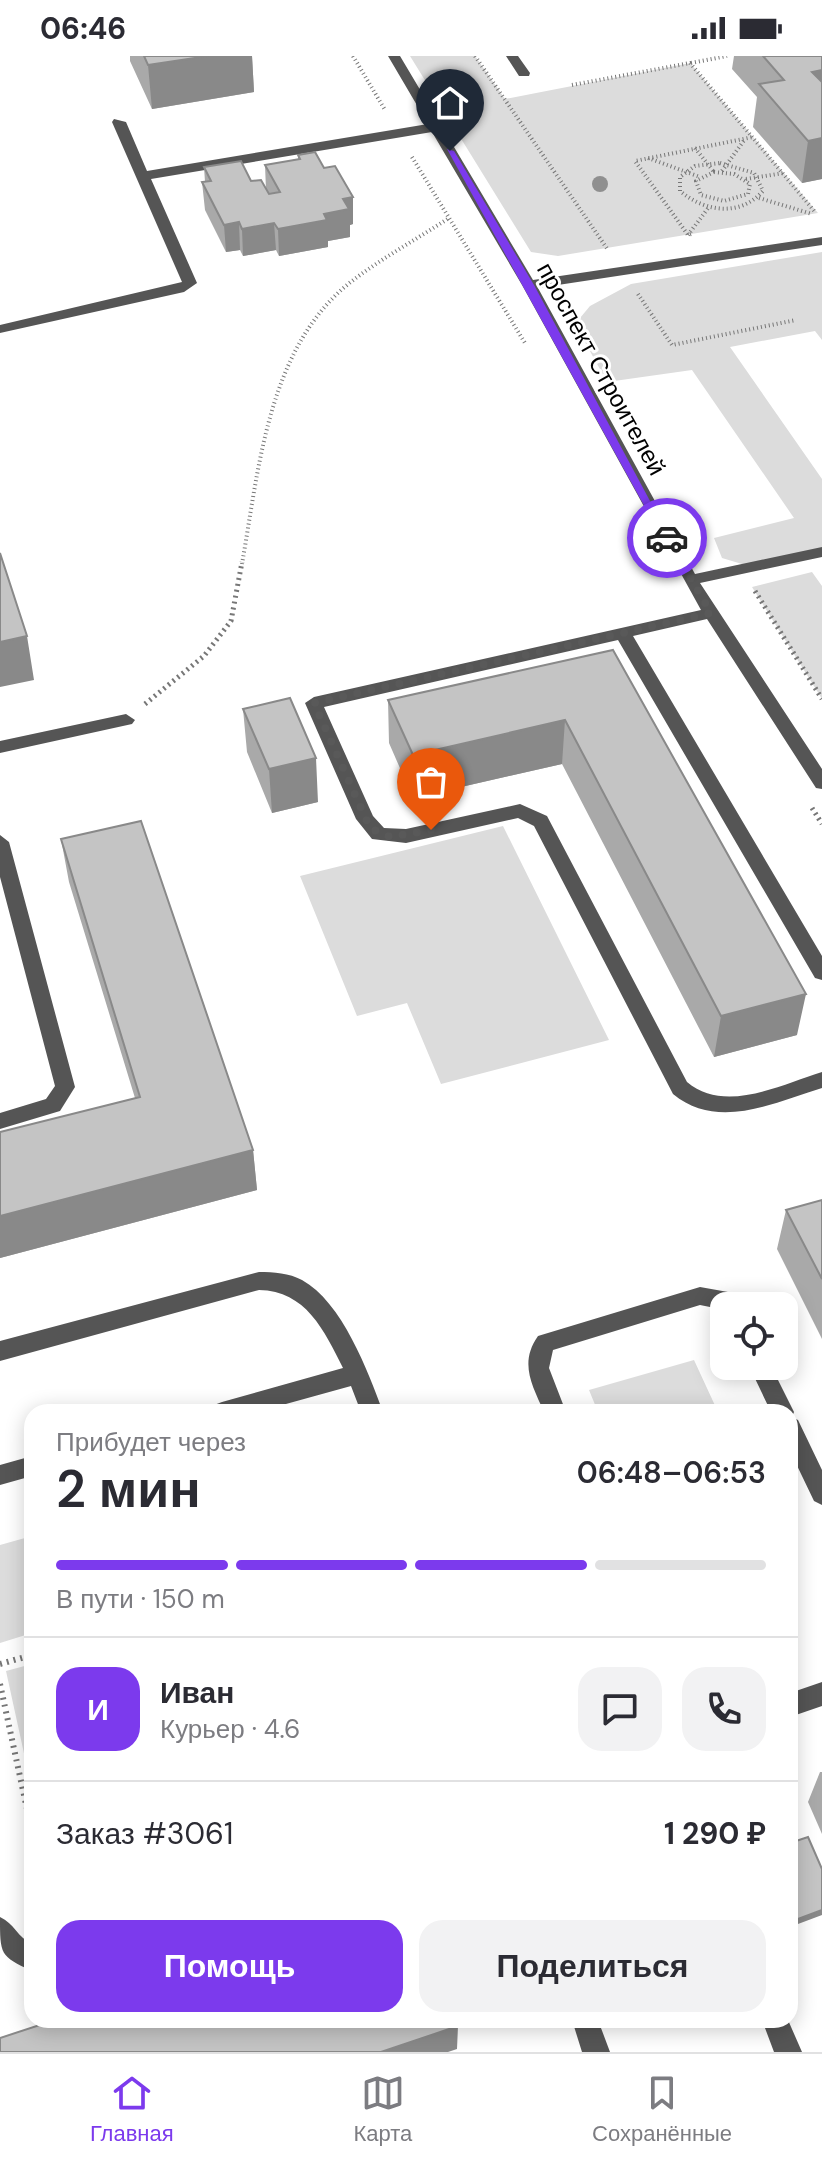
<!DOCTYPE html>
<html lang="ru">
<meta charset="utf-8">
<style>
body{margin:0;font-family:"DM Sans",sans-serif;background:#f2f2f3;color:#2b2b33;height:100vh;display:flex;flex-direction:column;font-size:30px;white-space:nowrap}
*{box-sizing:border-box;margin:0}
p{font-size:26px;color:#7c7c81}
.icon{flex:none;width:44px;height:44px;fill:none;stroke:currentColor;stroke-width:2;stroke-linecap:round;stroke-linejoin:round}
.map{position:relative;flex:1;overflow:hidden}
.side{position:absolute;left:24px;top:1348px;width:774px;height:624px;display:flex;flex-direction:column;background:#fff;border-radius:24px;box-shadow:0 4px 20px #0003}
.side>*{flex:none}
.tools{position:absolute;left:710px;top:1236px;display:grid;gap:16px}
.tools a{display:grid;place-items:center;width:88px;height:88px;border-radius:16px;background:#fff;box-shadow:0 4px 20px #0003;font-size:40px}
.pin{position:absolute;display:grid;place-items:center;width:68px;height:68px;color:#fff;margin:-82px -34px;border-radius:50% 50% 50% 0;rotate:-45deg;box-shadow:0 0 8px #0007}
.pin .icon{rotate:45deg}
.courier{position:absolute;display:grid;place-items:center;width:80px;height:80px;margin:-40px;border:6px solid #7c3aed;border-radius:50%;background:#fff;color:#222;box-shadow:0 2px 10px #0007}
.summary em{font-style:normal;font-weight:600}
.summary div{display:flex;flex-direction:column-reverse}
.summary{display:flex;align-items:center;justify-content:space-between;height:136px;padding:0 32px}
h1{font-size:52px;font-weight:600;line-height:60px}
.bar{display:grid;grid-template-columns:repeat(4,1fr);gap:12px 8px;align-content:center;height:96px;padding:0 32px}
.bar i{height:10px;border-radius:6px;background:#e1e1e2}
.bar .on{background:#7c3aed}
.bar p{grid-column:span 4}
.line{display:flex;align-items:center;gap:20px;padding:0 32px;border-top:2px solid #e1e1e2}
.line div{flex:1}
.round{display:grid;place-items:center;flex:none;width:84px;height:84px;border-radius:24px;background:#f2f2f3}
.cta{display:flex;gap:16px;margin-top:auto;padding:16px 32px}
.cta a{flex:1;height:92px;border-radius:24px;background:#7c3aed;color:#fff;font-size:32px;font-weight:600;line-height:92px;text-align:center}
.cta a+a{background:#f2f2f3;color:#2b2b33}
.status{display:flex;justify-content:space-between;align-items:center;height:56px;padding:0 40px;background:#fff;direction:ltr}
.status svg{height:22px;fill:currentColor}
.menu{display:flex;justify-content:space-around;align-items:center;height:112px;border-top:2px solid #e1e1e2;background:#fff;font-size:22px;color:#7c7c81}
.menu a{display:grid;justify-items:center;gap:4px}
.menu .on{color:#7c3aed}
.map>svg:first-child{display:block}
.green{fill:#dcdcdc}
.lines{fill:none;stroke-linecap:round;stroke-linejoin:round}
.path-far2{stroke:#777;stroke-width:4;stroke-dasharray:1 3;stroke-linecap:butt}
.path-far1{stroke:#777;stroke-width:5;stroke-dasharray:2 4;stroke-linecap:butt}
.path{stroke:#777;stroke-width:6;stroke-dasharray:2 5;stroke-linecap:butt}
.minor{fill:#555;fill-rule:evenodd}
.tree{fill:#8f8f8f}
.wall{fill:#a9a9a9}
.shaded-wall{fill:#898989}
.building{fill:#c4c4c4;stroke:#898989;stroke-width:2}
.route{fill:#7c3aed}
.done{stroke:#595959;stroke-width:8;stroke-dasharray:0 14.4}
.labels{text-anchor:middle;stroke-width:6;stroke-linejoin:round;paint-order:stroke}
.far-street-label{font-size:24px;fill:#000;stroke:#fff}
</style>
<div class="status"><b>06:46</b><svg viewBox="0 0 49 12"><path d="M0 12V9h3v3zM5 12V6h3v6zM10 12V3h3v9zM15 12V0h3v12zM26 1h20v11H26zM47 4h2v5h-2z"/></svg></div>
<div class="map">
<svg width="822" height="1996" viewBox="0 0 822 1996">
<rect width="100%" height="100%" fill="#fff"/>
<!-- green -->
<path class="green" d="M410,0H475L505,43L690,7L818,157L558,200L531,196Z
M822,196V284L815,275L730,291L822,423V496L752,511L722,502L714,482L794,462L692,314L607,326L575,268L590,250L631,228Z
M812,516L822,530V643L752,531Z
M503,770L609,984L441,1028L407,947L357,960L300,820Z
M694,1304L718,1356H598L589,1334Z
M32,1480V1577L0,1587V1489Z
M32,1608V1734L6,1615Z"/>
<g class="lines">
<!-- path-far2 -->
<path class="path-far2" d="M353,0L385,54
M475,0L608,194
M691,7L727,0
M572,29L690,7L816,157
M695,92L714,116
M412,101L525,287
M648,102L700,121
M720,107L754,117L763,135C740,161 705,156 680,135V121L695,110Z
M722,115L745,83
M714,116L734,118L750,128L748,138L724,145L701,139L696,125Z
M746,123L784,117
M759,142L812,158
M691,178L688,179L635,105L753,81
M688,179L709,151
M638,238L672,289L796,264
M242,508C259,412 268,290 352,225C382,202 417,183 449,162"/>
<!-- path-far1 -->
<path class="path-far1" d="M755,535L822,643
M145,648L204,600L231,565L242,506
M812,752L822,768"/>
<!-- path -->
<path class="path" d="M0,1608L32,1599
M0,1628L32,1776"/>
<!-- minor -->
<path class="minor" d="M388,0H400L533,224L822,181V189L538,232L695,518L822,491V501L700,527L822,713V733L816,732L707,563L633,580L822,900V924L815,922L618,584L324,651L373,760L384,772L406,773L520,748L547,760L687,1026C725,1058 780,1029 822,1016V1032C773,1047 718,1075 673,1038L534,770L518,762L406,787L372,783L356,763L305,647L314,641L701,554L522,229L432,76L151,123L197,227L184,236L0,277V269L182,226L112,66L114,63L126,66L147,115L428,68Z
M506,0H518L530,17L529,20H519Z
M126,658L135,664L132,668L0,697V685Z
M0,779L9,786L75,1031L60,1055L0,1073V1057L46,1043L55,1030L0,821Z
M259,1216C274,1216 289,1217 302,1224C342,1246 368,1315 383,1356H361L351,1330L257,1356H211L214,1349L222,1346L343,1312C324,1274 306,1235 259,1234L0,1305V1285Z
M700,1231L728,1236L741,1250H724V1257L715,1252L700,1249L553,1294L549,1312L566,1356H544C532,1329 519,1307 538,1280Z
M749,1310H771L794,1356L792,1361L798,1364L822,1414V1449L814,1445L790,1395V1356H771Z
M32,1400V1420L0,1429V1409Z
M822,1626V1650L790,1661V1637Z
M0,1861C14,1867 18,1882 32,1888V1915C0,1900 0,1899 0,1861Z
M572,1964H598L610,1996H582Z
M762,1964H788L802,1996H774Z"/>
</g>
<!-- trees -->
<circle class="tree" cx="600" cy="128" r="8"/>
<!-- wall -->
<path class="wall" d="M130,0H252L254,36L152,53L130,5Z
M734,0H822V123L802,127L753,71L757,41L732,13Z
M298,99L324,112L353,141V168L350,169V181L328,185V191L279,200L276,194L243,200L240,194L226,196L205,154L202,126H205L204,111L251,125L266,134L265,109L298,103Z
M613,594L797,979L714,1001L562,708L413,742L389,687L388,644Z
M243,653L318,746L272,757L247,696Z
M61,783L253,1094L257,1134L0,1202V1076L135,1042L69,826Z
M822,1144V1283L777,1193L786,1154Z
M820,1716H822V1778L808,1746Z"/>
<!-- shaded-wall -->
<path class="shaded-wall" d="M208,0H252L254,36L152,53L148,9Z
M810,0H822V55L806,58Z
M822,82V123L802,127L808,85Z
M353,141V168L350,169V181L328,185V191L279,200L278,173L324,158L343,143Z
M239,166L240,194L226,196L224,169Z
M274,167L276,194L243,200L242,173Z
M27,580L34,624L0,631V586Z
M565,664L562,708L413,742V699Z
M316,702L318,746L272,757L269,713Z
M806,938L797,979L714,1001L721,960Z
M253,1094L257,1134L0,1202V1160Z
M822,1854V1859L790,1871V1866Z
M458,1970L457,1993L448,1996H381Z"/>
<!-- building -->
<path class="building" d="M144,0H208L148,9Z
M763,0H822V14L812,16L822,26V82L808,85L759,28L784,24Z
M315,96L324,112L335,110L353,141L343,143L349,153L324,158L327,164L278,173L274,167L242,173L239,166L224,169L202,126L211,125L204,111L241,105L251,125L261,124L269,138L280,136L265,109L300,103L298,99Z
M0,497L27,580L0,586Z
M613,594L806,938L721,960L565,664L413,699L388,644Z
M290,642L316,702L269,713L243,653Z
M141,765L253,1094L0,1160V1076L140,1041L61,783Z
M822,1144V1223L786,1154Z
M808,1781L822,1813V1854L790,1866V1787Z
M55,1964H457L458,1970L381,1996H0V1982Z"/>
<!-- route -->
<path class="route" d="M447,93L454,95L534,229L671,484L662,482Z"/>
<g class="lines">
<!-- done -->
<path class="done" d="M431,774L390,781L370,772L314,647L711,557L667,482"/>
</g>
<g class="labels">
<!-- far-street labels -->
<g class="far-street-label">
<text transform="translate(601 313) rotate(61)" y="8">проспект Строителей</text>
</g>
</g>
</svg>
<div class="tools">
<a><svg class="icon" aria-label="locate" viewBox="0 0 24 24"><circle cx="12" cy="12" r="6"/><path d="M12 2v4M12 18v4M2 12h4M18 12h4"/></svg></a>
</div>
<div class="pin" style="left:431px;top:774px;background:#ea580c"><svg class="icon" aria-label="bag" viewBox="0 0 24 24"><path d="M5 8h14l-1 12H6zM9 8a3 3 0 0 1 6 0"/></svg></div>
<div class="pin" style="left:450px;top:95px;background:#1f2937"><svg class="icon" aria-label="home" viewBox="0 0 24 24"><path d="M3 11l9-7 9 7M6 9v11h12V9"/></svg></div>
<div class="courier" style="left:667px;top:482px"><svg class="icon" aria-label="car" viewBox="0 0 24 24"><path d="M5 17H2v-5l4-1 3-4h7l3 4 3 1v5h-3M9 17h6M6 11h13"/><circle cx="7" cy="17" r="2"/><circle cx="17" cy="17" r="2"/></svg></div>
<section class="side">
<div class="summary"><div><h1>2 мин</h1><p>Прибудет через</p></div><em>06:48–06:53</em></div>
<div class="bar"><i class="on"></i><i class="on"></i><i class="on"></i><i></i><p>В пути · 150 m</p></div>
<div class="line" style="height:144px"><b class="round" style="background:#7c3aed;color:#fff">И</b><div><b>Иван</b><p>Курьер · 4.6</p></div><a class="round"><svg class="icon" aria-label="chat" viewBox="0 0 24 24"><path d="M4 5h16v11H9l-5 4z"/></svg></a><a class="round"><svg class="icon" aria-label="phone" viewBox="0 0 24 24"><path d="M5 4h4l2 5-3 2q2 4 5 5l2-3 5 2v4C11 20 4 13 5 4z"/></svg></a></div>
<div class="line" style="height:104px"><div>Заказ #3061</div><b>1 290 ₽</b></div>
<div class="cta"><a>Помощь</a><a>Поделиться</a></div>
</section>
</div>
<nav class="menu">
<a class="on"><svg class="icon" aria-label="home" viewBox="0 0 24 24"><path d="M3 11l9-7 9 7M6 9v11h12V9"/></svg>Главная</a>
<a><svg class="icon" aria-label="map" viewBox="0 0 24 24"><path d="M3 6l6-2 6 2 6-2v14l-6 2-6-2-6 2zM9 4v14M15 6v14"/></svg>Карта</a>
<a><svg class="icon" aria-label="saved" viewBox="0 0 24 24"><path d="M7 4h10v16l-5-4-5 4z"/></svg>Сохранённые</a>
</nav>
